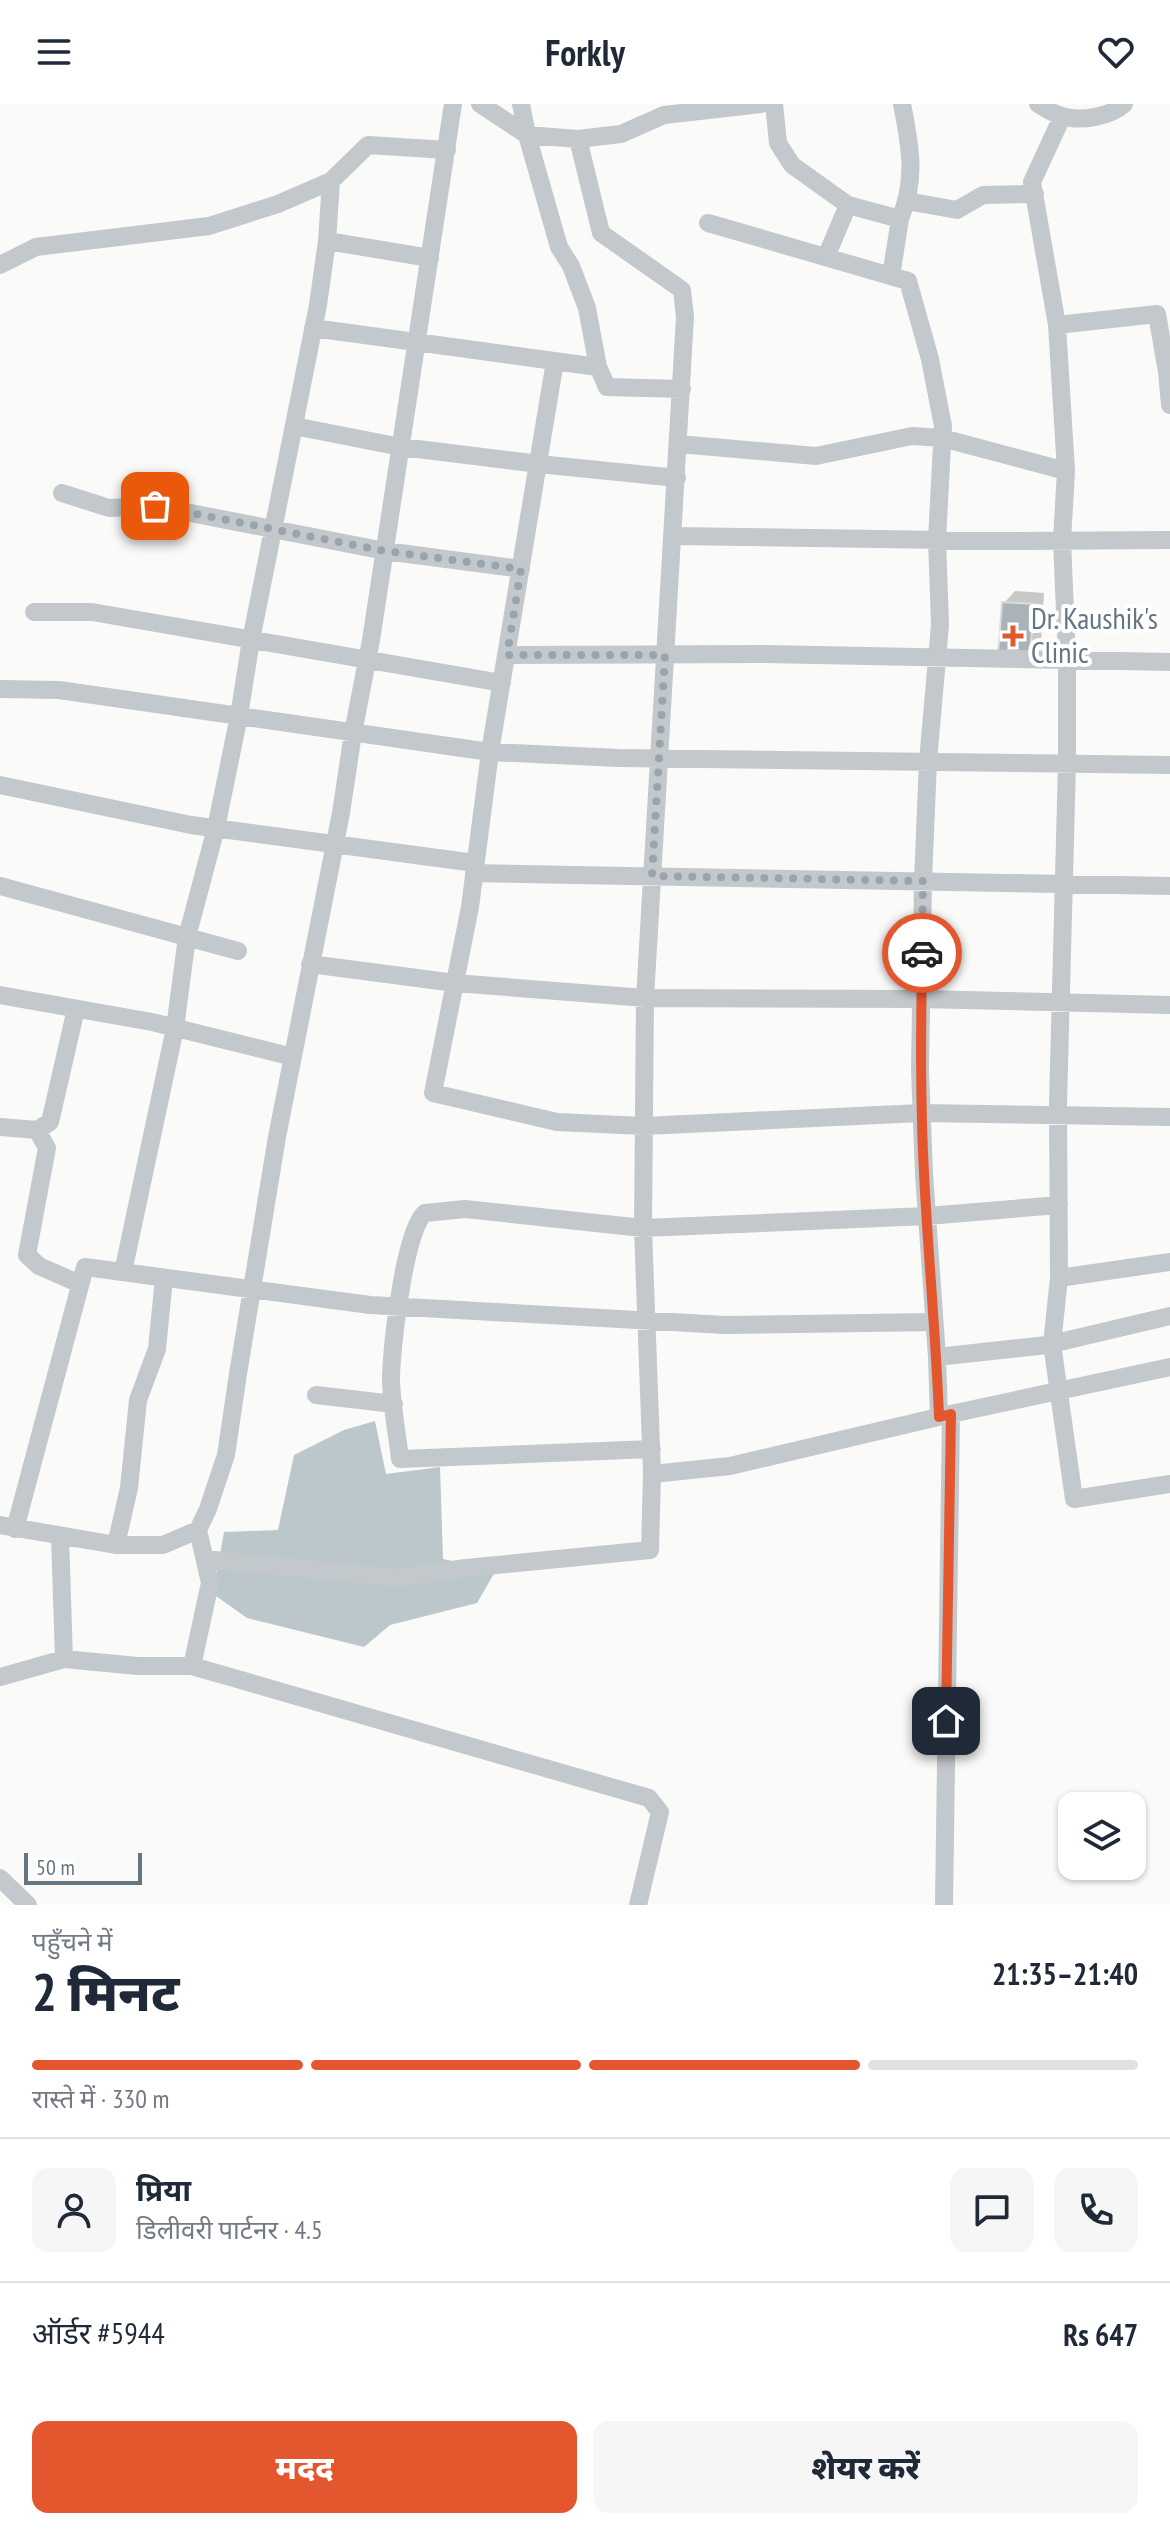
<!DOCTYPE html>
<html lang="hi">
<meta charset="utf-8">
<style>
body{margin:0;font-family:"PT Sans Narrow","Noto Sans Devanagari",sans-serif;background:#f6f6f7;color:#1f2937;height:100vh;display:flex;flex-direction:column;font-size:30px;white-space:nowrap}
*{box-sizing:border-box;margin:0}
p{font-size:26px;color:#747a83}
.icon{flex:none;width:44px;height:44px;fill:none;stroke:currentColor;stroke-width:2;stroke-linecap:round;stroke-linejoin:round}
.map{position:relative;height:1801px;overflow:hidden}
.sheet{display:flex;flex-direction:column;background:#fff;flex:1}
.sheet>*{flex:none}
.fabs{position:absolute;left:1058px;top:1688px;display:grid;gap:16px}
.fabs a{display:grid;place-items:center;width:88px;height:88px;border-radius:16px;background:#fff;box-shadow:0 2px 6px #0004;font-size:40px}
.scale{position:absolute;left:24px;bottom:20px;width:118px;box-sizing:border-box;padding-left:8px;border:4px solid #657683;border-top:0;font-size:22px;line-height:28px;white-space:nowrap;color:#657683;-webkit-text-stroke:6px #fff;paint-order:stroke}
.pin{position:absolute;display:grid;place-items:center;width:68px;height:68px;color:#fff;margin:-34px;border-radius:16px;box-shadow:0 4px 12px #0006}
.courier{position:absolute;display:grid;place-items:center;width:80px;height:80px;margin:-40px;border:6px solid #e4572e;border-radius:50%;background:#fff;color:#222;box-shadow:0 2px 10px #0007}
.headline em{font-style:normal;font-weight:800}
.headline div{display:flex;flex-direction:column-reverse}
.headline{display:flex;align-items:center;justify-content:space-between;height:136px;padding:0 32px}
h1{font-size:52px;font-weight:800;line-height:60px}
.bar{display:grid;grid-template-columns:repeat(4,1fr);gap:12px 8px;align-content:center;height:96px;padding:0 32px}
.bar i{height:10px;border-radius:6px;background:#e0e1e3}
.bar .active{background:#e4572e}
.bar p{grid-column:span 4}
.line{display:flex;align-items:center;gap:20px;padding:0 32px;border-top:2px solid #e0e1e3}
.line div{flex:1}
.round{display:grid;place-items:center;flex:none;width:84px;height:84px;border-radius:16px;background:#f6f6f7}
.button{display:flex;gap:16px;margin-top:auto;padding:16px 32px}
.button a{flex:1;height:92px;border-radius:16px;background:#e4572e;color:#fff;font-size:32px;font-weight:800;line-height:92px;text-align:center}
.button a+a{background:#f6f6f7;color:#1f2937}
header{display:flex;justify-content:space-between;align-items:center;height:104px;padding:0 32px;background:#fff;font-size:36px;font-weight:800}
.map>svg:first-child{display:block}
.water{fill:#bbc7cb}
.shadow{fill:#0003}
.building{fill:#aab3b9;stroke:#dcdcda;stroke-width:2}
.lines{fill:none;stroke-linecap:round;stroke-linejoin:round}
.street{stroke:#c3c8cc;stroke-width:18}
.done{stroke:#99a4ac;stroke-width:8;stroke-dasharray:0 14.4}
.route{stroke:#e4572e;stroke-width:10}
.poi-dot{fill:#e4572e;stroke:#fff;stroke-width:3}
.labels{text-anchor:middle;stroke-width:8;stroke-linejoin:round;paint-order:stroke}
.poi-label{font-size:30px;fill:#657683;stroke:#fff;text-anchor:start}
</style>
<header><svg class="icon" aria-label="menu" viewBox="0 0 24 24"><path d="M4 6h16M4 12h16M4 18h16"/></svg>Forkly<svg class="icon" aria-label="heart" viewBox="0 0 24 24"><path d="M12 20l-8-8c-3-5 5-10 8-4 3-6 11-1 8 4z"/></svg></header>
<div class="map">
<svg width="1170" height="1801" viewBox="0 0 1170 1801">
<rect width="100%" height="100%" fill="#fafaf8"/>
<!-- water -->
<path class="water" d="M375,1317L386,1370L440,1363L443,1455L496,1466L477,1499L390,1521L364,1543L247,1514L213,1490L224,1428L278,1426L294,1351L344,1326Z"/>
<!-- shadow -->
<path class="shadow" d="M1015,487L1044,489L1041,538L1030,549L1004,499Z"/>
<!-- building -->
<path class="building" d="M1002,498L1034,500L1030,552L998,550Z"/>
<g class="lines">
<!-- street -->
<path class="street" d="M480,0L527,31L578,35L621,30L664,11L761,0
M521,0L527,31L559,143L571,162L587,204L598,263
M774,0L778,39L792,61L848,101
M1038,0C1045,4 1054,10 1062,12C1080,18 1110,13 1124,0
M1062,13L1032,78L1057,221L1066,367L1062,436L1067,556V659L1058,1000L1059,1174L1052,1240L1074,1395L1170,1380
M578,35L601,129L682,186L685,213L645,894L643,1124L652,1370L730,1362L951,1310L1170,1263
M907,97L957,106L983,91L1035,90
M708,119L908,177L930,255L943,322L937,436L940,521L928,657L923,777L920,966L924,1070L937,1253L939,1313
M327,137L331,77
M826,153L848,101L900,115C917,75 910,41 902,0
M0,161L36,143L209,122L278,100L331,77L368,41L447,46
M891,172L900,115
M1057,221L1157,210L1167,268L1170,301
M313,224L598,263L607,283L682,285
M555,257L490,648L470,803L433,989L557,1018L644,1022L921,1009L1170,1013
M294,322L401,343L539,360L677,374
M679,340L816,352L912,332L942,334L1066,367
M62,389L109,404L155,402L385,447L521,465
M672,432L1012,437L1170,436
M34,508H92L502,579
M507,551L765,550L1170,558
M0,585L59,586L490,648L619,654L1170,661
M0,681L191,721L475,759
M474,769L1170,782
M0,782L238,847
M310,860L455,879L645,894L921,895L1170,901
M0,891L152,918L293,953
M0,1023L37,1026L50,1018L76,905
M37,1026L47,1044L27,1151L39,1162L80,1180
M123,1168L175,924L187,833L216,724L239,612L251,536L318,201L327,137L430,154
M1059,1174L1170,1158
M937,1253L1047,1241L1170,1212
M316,1291L394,1300
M652,1345L400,1355C397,1328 391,1300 391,1273C392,1244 404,1126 425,1109L465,1105L643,1124L927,1112L1059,1101
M0,1421L116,1441H163L198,1426L208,1405L226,1351L238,1270L277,1033L341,709L353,629L371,536L453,0
M15,1425L85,1163L370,1201L725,1221L934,1218
M116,1441L129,1384L138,1296L157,1245L164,1174
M205,1455L397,1474L466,1464L650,1446L652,1370
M64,1555L138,1562H192L649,1694L660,1708L638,1801
M192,1562L210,1479L198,1426
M0,1573L64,1555L60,1432
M0,1774L28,1801
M944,1801L951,1310"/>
</g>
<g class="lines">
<!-- done -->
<path class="done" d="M155,402L385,447L521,465L507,551H665L652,772L923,777L922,849"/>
<!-- route -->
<path class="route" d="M922,849C921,923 920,996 924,1069C928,1151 936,1232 939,1313L951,1310L946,1617"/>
</g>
<!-- markers -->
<path class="poi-dot" d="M1009 520h8v8h8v8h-8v8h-8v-8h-8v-8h8z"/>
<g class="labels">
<!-- poi labels -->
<g class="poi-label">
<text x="1031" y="525">Dr. Kaushik's<tspan x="1031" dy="34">Clinic</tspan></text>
</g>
</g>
</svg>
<div class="fabs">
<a><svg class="icon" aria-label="layers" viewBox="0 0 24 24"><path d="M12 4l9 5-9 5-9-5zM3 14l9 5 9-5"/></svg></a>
</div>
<div class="scale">50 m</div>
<div class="pin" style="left:155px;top:402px;background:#ea580c"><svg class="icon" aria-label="bag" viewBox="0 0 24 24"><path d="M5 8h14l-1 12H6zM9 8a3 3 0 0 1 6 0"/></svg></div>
<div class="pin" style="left:946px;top:1617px;background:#1f2937"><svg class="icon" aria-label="home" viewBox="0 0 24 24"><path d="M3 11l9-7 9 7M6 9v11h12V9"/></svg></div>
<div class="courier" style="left:922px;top:849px"><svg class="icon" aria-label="car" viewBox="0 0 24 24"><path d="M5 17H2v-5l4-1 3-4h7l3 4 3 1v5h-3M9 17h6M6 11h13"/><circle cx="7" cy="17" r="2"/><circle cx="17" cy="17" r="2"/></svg></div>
</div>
<section class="sheet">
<div class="headline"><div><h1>2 मिनट</h1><p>पहुँचने में</p></div><em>21:35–21:40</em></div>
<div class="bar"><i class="active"></i><i class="active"></i><i class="active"></i><i></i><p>रास्ते में · 330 m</p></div>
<div class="line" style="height:144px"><a class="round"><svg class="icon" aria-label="person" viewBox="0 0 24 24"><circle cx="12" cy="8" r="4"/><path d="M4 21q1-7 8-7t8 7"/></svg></a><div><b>प्रिया</b><p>डिलीवरी पार्टनर · 4.5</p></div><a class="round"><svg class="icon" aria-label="chat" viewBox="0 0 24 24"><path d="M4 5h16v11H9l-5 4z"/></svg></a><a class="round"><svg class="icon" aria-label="phone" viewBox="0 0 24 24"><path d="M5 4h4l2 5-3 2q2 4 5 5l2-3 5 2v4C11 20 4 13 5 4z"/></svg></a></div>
<div class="line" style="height:104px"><div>ऑर्डर #5944</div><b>Rs 647</b></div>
<div class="button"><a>मदद</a><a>शेयर करें</a></div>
</section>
